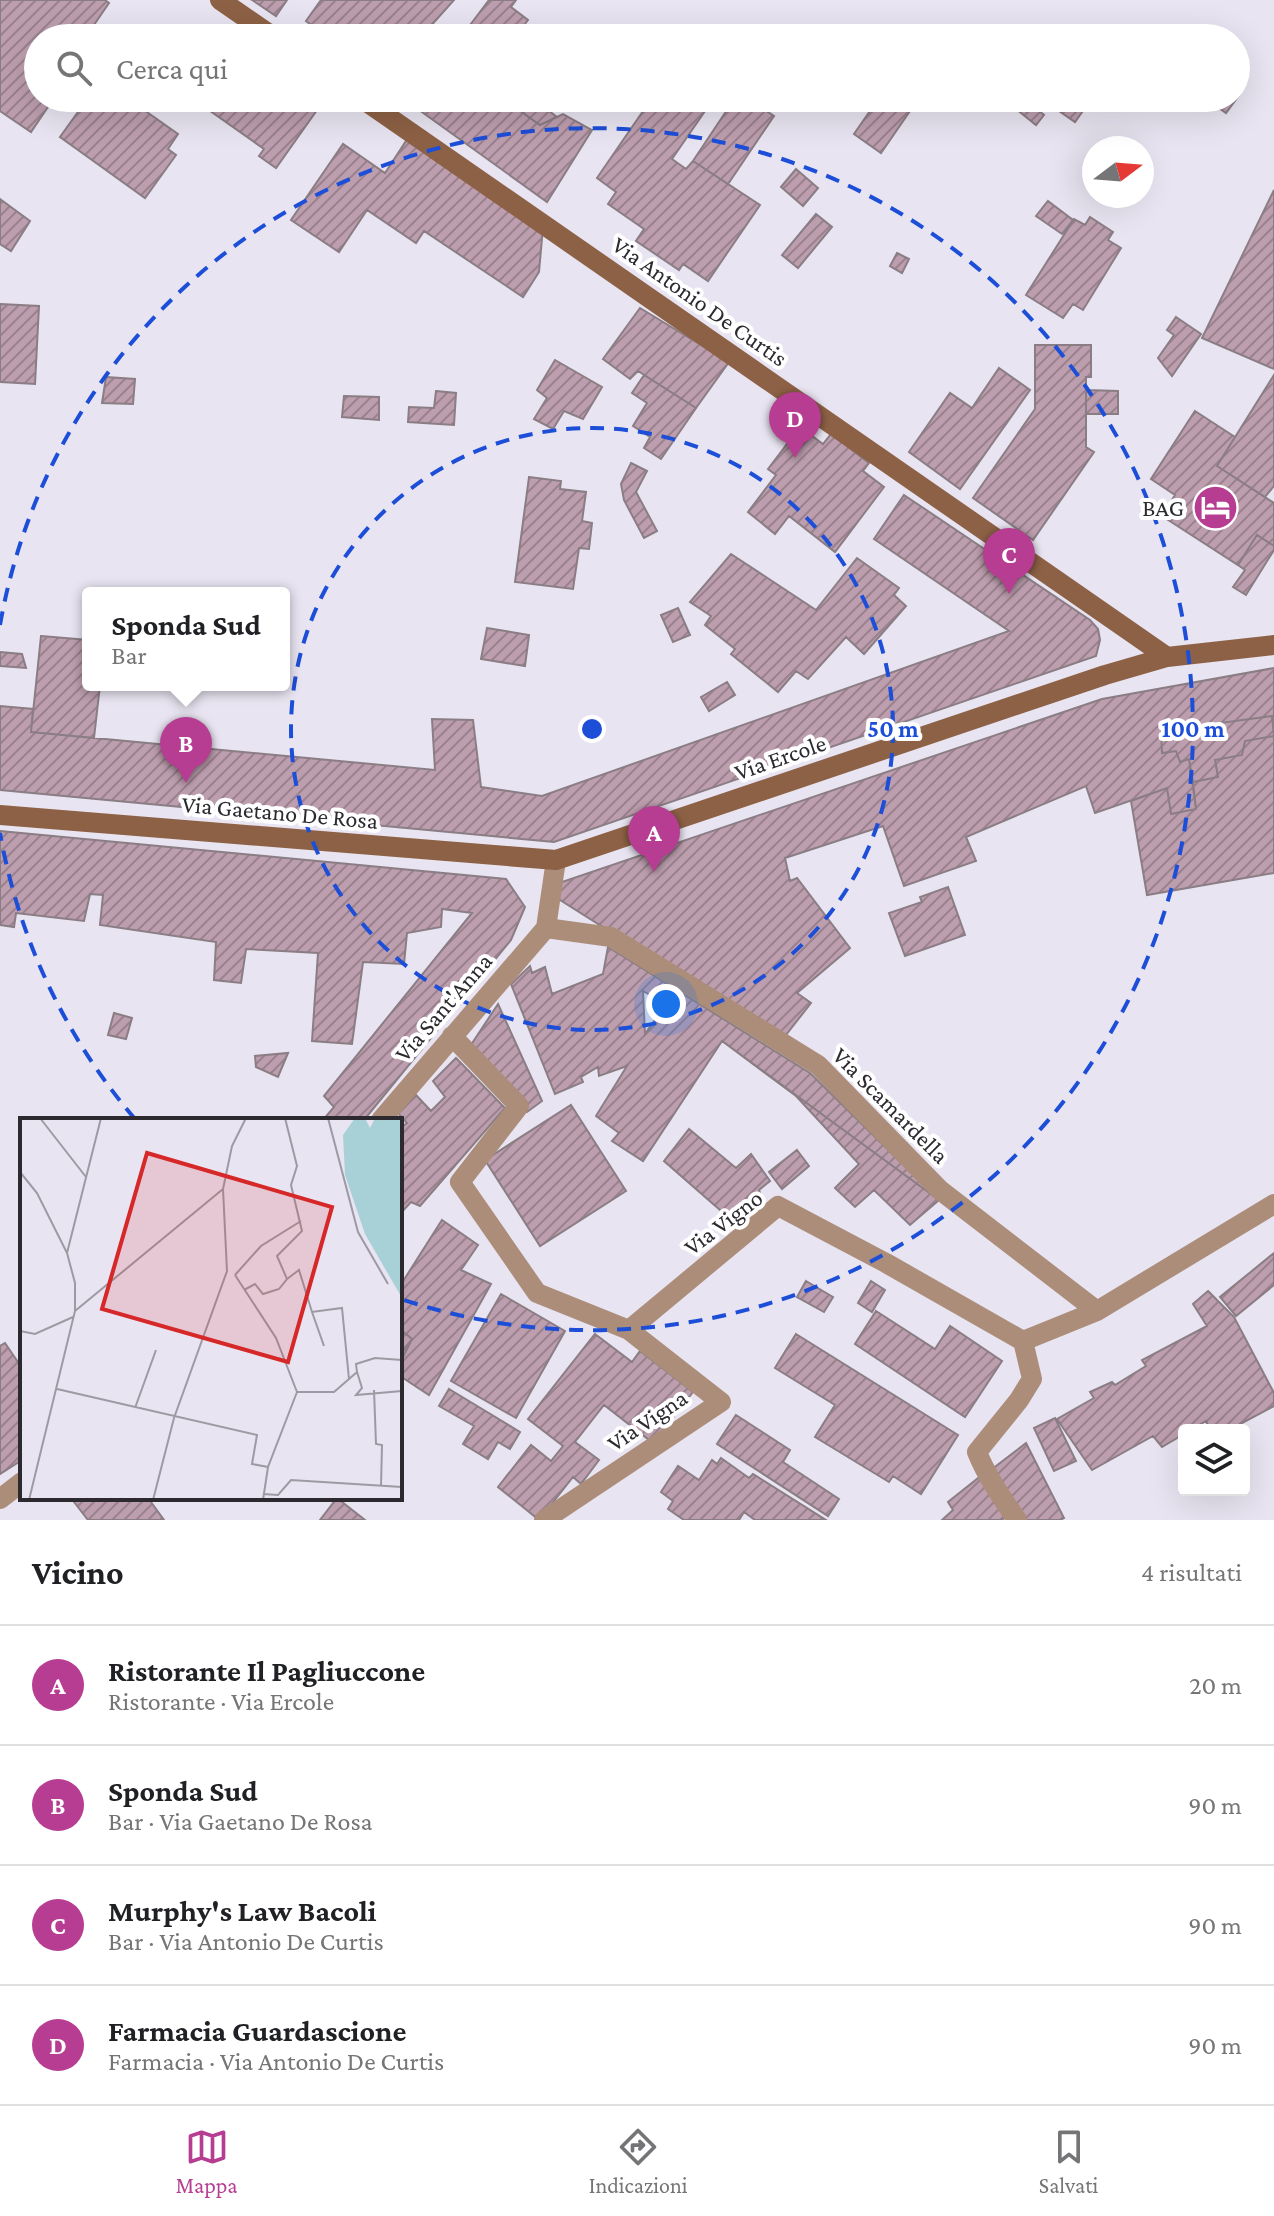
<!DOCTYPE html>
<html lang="it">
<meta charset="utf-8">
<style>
:root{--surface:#fff;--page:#f6f6f6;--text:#202124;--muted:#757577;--line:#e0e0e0;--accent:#b63d91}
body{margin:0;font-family:"Crimson Pro",serif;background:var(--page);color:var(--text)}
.controls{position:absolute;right:24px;bottom:24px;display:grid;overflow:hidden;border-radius:8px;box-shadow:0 8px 32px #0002}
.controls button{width:72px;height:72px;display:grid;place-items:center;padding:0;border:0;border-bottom:2px solid var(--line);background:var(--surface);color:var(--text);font:40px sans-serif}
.compass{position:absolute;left:1082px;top:136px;width:72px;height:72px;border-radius:50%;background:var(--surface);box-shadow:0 8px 32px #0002;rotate:74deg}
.you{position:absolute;left:666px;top:1004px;width:28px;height:28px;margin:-20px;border:6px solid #fff;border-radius:50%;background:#1a73e8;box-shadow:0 0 0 12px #1a73e833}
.badge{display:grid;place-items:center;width:52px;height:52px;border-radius:50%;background:var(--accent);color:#fff;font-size:26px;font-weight:700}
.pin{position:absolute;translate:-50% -66px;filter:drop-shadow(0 2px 4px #0008)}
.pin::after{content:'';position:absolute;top:42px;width:28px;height:24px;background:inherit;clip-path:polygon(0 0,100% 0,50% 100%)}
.popup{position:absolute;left:82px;top:587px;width:208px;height:104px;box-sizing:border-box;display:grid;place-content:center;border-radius:8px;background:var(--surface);filter:drop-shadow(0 2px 6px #0005);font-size:26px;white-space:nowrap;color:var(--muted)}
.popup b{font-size:30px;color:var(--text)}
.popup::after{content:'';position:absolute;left:50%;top:100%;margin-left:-16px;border:16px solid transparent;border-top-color:var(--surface)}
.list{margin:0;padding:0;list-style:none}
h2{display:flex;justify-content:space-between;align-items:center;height:104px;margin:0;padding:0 32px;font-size:34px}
h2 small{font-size:26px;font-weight:400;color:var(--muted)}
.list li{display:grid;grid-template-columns:52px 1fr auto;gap:24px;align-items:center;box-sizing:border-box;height:120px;padding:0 32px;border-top:2px solid var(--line)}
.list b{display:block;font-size:30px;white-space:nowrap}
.list p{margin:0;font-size:26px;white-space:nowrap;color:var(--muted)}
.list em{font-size:26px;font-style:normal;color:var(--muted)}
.icon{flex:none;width:44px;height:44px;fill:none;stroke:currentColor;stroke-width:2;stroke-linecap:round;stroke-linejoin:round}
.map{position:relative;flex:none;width:1274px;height:1520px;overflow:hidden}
.search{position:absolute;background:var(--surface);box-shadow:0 8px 32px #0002;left:24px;right:24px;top:24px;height:88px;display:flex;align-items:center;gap:20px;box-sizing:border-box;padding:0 28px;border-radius:44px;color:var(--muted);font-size:30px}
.sheet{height:584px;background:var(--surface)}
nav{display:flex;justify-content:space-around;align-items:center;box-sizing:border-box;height:112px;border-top:2px solid var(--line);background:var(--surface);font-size:22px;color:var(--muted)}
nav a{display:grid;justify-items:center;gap:4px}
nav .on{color:var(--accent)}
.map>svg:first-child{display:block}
.building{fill:url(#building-hatch);stroke:#8a7d84;stroke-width:2;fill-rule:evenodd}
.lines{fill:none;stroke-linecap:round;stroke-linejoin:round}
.street{stroke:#ac8d7a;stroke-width:20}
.secondary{stroke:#8d6145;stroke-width:20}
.ring{fill:none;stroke:#1d4ed8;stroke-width:4;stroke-dasharray:14 10}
.labels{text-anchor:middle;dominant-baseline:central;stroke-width:8;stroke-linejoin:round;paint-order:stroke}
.street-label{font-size:24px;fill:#2c2a2f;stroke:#fff}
.poi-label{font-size:24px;fill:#2c2a2f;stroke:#fff;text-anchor:end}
.inset-road{fill:none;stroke:#9d9aa3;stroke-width:2}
.view{fill:#d62828;fill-opacity:0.15;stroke:#d62828;stroke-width:4}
.inset-edge{fill:none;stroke:#2c2a2f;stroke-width:4}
.centre{fill:#1d4ed8;stroke:#fff;stroke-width:4}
.ring-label{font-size:24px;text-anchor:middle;font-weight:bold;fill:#1d4ed8;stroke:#fff;stroke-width:8;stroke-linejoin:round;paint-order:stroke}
</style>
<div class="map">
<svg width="1274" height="1520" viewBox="0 0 1274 1520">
<defs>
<pattern id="building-hatch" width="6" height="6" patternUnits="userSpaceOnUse" patternTransform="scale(2)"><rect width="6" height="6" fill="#bd9eae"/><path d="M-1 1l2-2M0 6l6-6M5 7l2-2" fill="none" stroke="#9a818e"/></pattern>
</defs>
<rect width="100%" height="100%" fill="#e8e4f1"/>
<path class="building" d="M0,0H105L109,3L85,38H38V98H54L31,132L0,111Z
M252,0H287L276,16Z
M321,0H454L420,38H329L306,21Z
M489,0H516L511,7L528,20L514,38H470L464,33Z
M1236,91L1240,94L1226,113L1216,106L1219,102L1213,98H1236Z
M88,98H127L178,134L168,149L176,155L145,198L60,137Z
M213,98H315L322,103L276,168L259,156L264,149L206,108Z
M432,98H502L540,125L563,114L592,130L547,202L422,112Z
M502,98H532L557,117L540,125Z
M652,98H714L672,159L686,169L693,161L760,205L708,281L683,264L679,270L636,241L644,229L608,204L616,192L597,178Z
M735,98H747L774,116L728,184L693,161Z
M879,98H891L910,111L881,153L854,134Z
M1012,98H1037L1033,106L1044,115L1036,125L1016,109L1019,104Z
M1053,98H1092L1075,122L1049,104Z
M408,138L543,227L539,272L523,297L424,231L416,243L367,210L339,252L291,220L343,144L385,173Z
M796,169L818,188L803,206L781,187Z
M1274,190V369L1202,338Z
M0,199L30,221L11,251L0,244Z
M1048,201L1073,220L1062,234L1036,216Z
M816,214L832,227L798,268L782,255Z
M1090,217L1113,232L1108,240L1121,248L1083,310L1073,304L1063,318L1026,295L1074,219L1085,225Z
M897,253L909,259L902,273L890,266Z
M0,304L39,306L35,384L0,382Z
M640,308L729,362L696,408L638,371L630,379L603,359Z
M1176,317L1201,334L1172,376L1158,358L1174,335L1167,330Z
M1035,345H1091V377H1086V447L1094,452L1033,540L973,498L1035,409Z
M555,360L602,387L583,419L564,411L553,429L534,419L547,398L537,390Z
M999,368L1030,390L960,489L909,452L950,393L972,408Z
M644,375L696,408L661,459L644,448L650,437L633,426L647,403L632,393Z
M1274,375V486L1265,497L1217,466Z
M106,377L135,379L133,404L102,403Z
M1086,390L1118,391V414H1086Z
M436,391L456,393L454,425L408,422L409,407L434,408Z
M344,396L379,397V420L342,417Z
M1195,411L1235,437L1217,466L1274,503V546L1257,535L1238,565L1162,516L1175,495L1151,479Z
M800,427L823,444L831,434L869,463L863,471L884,487L835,552L789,516L775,534L748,512L776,475L768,469Z
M631,463L647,471L636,492L657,531L644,538L624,500L621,484Z
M529,477L561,481L560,489L586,492L582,521L592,523L589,549L579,548L573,589L515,582Z
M904,495L1090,620L1098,629L1100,640L1096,656L554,842L0,790V706L33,709L31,732L435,770L432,719L473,720L481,787L542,796L1009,631L874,539Z
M1257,535L1274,546V550L1246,595L1233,587L1245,570L1238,565Z
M731,554L816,610L857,558L899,588L894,595L906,606L864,654L846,637L808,679L796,671L778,692L731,654L735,649L705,625L711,616L690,602Z
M678,608L690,635L673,642L661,615Z
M487,628L529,635L525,666L481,659Z
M41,636L88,640V685H100L94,738L31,732Z
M0,652L22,654L26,668L0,666Z
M1274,668V726L1272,716L1161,731L1162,753L1176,751L1180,762L1189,759L1196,809L1171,814L1167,788L1095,813L1086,786L966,837L976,861L904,886L883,826L785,858L790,881L797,878L850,948L797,993L811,1003L782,1040L557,898L562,882L1102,699Z
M727,682L735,695L709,711L701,697Z
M1272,716L1274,736L1245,741L1242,755L1215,760L1218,777L1193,782L1189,759L1180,762L1176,751L1162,753L1161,731Z
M1274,736V873L1147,895L1131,801L1167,788L1171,814L1196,809L1193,782L1218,777L1215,760L1242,755L1245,741Z
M0,831L506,879L525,907L511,940L364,1120H323L334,1107L324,1096L472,913L442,909L441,927L407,933L404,964L363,962L352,1044L312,1041L318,953L246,949L241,983L214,980L216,942L100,925L103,895L90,894L84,921L16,913L14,927L0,925Z
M948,887L965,935L905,956L889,913L922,902L920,897Z
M608,947L810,1073L939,1200L722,1041L643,1161L612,1141L619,1133L596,1116L627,1066L599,1076L598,1067L581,1077L583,1082L555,1094L511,984L530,966L532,973L545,967L552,994L603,974ZM643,991L666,1004L645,1034Z
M498,1004L542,1101L527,1112L469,1048Z
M114,1013L132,1018L126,1039L108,1035Z
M722,1041L939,1200L910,1225L874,1190L855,1207L835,1188L859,1164L796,1096Z
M288,1053L278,1077L256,1067L255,1056Z
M456,1058L505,1108L420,1206L411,1202L400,1214V1128L407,1123L398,1113L416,1095L431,1111L445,1097L433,1081Z
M571,1105L626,1191L540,1246L485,1160Z
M689,1129L736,1168L751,1154L770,1181L759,1190L764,1203L736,1224L664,1161Z
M797,1150L809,1166L782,1189L769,1172Z
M442,1220L478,1245L461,1270L491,1284L429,1395L400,1376V1363L412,1339L400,1329V1286Z
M1274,1253V1285L1236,1316L1220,1297Z
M806,1281L833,1297L824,1312L797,1297Z
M871,1281L885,1290L872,1312L858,1303Z
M1208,1291L1234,1317L1274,1393V1406L1229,1430H1210L1206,1421L1191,1430H1184V1434L1162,1447L1153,1436L1092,1470L1057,1419L1094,1398L1090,1392L1112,1382L1115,1385L1146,1366L1142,1360L1207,1326L1193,1304Z
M501,1294L565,1331L516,1418L451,1381Z
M876,1311L935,1349L950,1326L1002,1361L965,1417L855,1344Z
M400,1329L412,1339L400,1356Z
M595,1334L632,1362L640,1351L693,1392L653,1443L604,1405L575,1442L599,1460L581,1484L573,1477L539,1520L498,1487L531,1445L551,1461L563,1446L528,1419Z
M796,1334L958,1435L921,1494L893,1476L889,1482L815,1437L835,1405L775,1368Z
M5,1343L22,1368V1460L0,1474V1346Z
M449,1389L520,1432L510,1449L498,1442L488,1459L463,1444L474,1426L439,1406Z
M736,1415L790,1450L783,1462L839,1499L828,1516L717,1444Z
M1055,1418L1076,1461L1054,1471L1034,1428Z
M1026,1443L1064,1518L1060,1520H1021L987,1473Z
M721,1458L749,1478L753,1474L826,1520H755L744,1512L739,1520H684L668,1509L673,1501L661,1492L678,1466L699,1480L712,1460L717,1464Z
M982,1475L1010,1513L1002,1520H942L953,1510L948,1502Z
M71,1498H148L164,1520H88Z
M337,1498L365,1520H320Z"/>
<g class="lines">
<path class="street" d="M546,928L611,937L818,1065L940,1190L1097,1311
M546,928L556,860
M452,1036L519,1106L460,1182L537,1293L629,1330L778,1206L886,1263L1023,1341L1097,1311L1274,1204
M381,1120L546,928
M0,1499L22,1482
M544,1520L721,1402L629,1330
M1017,1520C1002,1498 987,1477 977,1452L1019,1400L1032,1379L1023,1341"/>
<path class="secondary" d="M220,0L275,38
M361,98L1167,657
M0,815L556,860L1105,675L1167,657L1274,645"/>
</g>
<g class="ring">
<circle cx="592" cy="729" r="301"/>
<path d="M135 1119A601 601 0 0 1 0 833M0 625A601 601 0 1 1 401 1299"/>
</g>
<defs>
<symbol id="hotel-disc" viewBox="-11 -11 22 22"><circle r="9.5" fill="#b63d91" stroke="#fff"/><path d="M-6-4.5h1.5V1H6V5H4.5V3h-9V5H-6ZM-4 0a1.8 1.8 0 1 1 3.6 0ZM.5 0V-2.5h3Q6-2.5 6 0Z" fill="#fff"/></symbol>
</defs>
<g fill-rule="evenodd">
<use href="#hotel-disc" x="1190" y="482" width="51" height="51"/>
</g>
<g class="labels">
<g class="street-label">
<text transform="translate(700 301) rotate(35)">Via Antonio De Curtis</text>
<text transform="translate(780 757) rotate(-19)">Via Ercole</text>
<text transform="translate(280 812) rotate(5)">Via Gaetano De Rosa</text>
<text transform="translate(443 1007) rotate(-49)">Via Sant'Anna</text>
<text transform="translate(891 1105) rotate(45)">Via Scamardella</text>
<text transform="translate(723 1222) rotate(-37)">Via Vigno</text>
<text transform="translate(647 1420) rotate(-34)">Via Vigna</text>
</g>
<g class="poi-label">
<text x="1184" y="507">BAG</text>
</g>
</g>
<g transform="translate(20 1118)">
<rect width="382" height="382" fill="#e8e4f1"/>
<path d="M335,0H345L350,10L355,0H382V180L345,116L325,57L323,17Z" fill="#a8d1d7"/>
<path class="inset-road" d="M20,0L66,59M308,0L338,114L368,166M0,54L17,75L47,135M215,157L256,220L277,274M215,157L241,128L281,103M267,161L279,152L292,194L322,190L329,261M224,172L235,166L243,176L259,171L267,161L257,138L282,113L271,67L277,48L265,0M55,193L203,71M292,194L304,228M0,213L15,216L53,199M337,254L342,270L336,277L382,273M37,271L237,317L232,346L248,349M354,272L356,326L362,327L361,368M277,274H314L337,254L336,246L355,240L382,242M115,290L136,232M243,376L258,377L271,362L382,369M9,382L55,193V165L47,135L81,0M133,382L154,300L207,153L203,71L212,28L226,0M243,382L248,349L277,274"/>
<path class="view" d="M127,35L312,89L268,244L82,191Z"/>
<rect width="382" height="382" class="inset-edge"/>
</g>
<circle cx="592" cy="729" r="12" class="centre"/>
<g class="ring-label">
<text x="893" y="737">50 m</text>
<text x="1193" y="737">100 m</text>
</g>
</svg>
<div class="controls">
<button><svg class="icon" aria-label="layers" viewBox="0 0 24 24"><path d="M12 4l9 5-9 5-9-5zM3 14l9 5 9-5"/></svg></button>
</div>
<svg class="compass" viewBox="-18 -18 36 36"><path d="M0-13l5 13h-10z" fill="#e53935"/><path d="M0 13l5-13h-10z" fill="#757577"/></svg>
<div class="you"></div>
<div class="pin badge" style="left:654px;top:872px">A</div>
<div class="pin badge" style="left:186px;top:783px">B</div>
<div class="popup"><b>Sponda Sud</b>Bar</div>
<div class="pin badge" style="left:1009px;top:594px">C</div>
<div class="pin badge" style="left:795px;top:458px">D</div>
<div class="search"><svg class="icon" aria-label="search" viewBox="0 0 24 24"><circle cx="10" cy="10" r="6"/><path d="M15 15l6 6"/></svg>Cerca qui</div>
</div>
<section class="sheet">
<h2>Vicino<small>4 risultati</small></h2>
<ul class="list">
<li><span class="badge">A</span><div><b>Ristorante Il Pagliuccone</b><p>Ristorante · Via Ercole</p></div><em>20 m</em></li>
<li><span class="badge">B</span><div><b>Sponda Sud</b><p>Bar · Via Gaetano De Rosa</p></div><em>90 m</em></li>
<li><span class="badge">C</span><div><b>Murphy's Law Bacoli</b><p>Bar · Via Antonio De Curtis</p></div><em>90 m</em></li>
<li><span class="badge">D</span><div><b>Farmacia Guardascione</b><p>Farmacia · Via Antonio De Curtis</p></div><em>90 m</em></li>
</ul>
</section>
<nav>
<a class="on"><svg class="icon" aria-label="map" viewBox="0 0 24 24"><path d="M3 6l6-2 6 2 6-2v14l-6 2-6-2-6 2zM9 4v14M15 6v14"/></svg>Mappa</a>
<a><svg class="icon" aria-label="directions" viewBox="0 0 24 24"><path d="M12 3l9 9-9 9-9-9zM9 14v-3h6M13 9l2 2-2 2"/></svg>Indicazioni</a>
<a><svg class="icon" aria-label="saved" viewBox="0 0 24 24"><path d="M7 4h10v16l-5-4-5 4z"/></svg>Salvati</a>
</nav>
